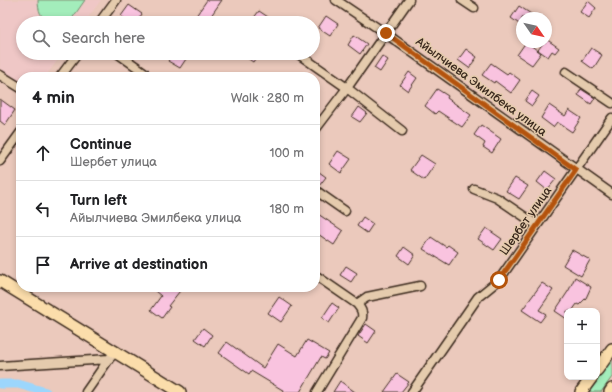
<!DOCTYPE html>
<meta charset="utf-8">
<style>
:root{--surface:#fff;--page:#f6f6f6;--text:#202124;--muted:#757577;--line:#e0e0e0}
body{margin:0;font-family:"Balsamiq Sans",sans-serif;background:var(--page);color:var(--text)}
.controls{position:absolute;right:12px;bottom:12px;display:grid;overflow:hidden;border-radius:8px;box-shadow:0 2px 6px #0003}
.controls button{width:36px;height:36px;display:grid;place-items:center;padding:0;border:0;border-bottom:1px solid var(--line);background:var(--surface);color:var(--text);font:20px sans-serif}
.compass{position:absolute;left:516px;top:12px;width:36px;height:36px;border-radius:50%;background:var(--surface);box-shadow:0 2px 6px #0003;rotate:124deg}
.stop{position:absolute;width:12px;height:12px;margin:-9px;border:3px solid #b45309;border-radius:50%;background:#fff}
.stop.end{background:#b45309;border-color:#fff;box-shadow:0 1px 4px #0008}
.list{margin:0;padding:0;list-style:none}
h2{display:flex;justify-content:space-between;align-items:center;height:52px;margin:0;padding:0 16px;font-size:17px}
h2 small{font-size:13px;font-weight:400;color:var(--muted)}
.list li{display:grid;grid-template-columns:26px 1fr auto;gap:12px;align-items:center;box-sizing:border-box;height:56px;padding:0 16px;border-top:1px solid var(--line)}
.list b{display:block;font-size:15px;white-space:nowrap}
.list p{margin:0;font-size:13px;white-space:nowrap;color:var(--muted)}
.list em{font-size:13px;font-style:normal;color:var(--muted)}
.icon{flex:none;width:22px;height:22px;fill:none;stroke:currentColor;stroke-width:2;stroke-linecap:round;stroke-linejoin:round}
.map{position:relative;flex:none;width:612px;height:392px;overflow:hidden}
.search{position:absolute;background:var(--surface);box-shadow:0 2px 6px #0003;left:16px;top:16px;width:304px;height:44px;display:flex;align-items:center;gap:10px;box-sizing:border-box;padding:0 14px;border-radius:22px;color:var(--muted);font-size:15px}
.panel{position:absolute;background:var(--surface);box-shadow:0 2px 6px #0003;left:16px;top:72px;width:304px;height:220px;border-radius:16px}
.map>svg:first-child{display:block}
.built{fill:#efc7c6}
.green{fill:#a3edbb;stroke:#6f8c6c}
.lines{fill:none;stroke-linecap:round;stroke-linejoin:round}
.canal{stroke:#9cd6fc;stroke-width:9}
.building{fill:#f9c3df;stroke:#3b2a1e}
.minor-casing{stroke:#3b2a1e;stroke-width:11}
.major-casing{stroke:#3b2a1e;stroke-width:14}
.minor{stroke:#e5cbad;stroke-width:8}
.major{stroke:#fbddab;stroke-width:11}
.route{stroke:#b45309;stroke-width:5}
.labels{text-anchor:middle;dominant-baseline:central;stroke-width:3;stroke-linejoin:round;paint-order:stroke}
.street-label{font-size:12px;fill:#3b2a1e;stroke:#e5cbad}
</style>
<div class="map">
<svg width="612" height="392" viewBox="0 0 612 392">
<rect width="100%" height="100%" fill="#ebc9bc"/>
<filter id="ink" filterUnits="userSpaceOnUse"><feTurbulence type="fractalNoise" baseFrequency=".025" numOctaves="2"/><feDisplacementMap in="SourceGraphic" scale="8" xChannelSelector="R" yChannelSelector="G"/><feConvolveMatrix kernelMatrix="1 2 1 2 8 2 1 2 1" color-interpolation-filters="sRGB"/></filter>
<g filter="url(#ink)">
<path class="built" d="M0,0H101L84,23H23V53H63L45,77H21V82L0,69Z"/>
<path class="green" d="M38,0H85L69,23C51,23 38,23 38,0Z
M612,359V377L601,392H590L589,391Z"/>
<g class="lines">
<path class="canal" d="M0,384H18L46,392"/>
</g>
<path class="building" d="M207,0H222L206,23H191Z
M588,1L596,8L589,18L580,12Z
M129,5L142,14L136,23H130L121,16Z
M519,6L537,18H522V26L511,18Z
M259,11L268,17L264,23H250Z
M326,16L338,24L330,36L318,28Z
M354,35L367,44L360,54L348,45Z
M546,39L559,48L555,53L552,51L548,57L538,50L544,42H546Z
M526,42L541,53L532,65L517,55Z
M591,48L602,55L593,69L582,61Z
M466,49L477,57L469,68L458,60Z
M174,53H178L186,59L180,68L168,61Z
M240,53H259L253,62Z
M382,56L388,60L380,72L374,68Z
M491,63L507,74L509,72L520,80L511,93L495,81L494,83L482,75Z
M409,72L417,78L408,91L400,85Z
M437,89L448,96L447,98L471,115L462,127L438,111L435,114L425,106Z
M581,89L595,98L591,104L578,95Z
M532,91L539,96L532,106L525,101Z
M0,99L15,110L5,125L0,121Z
M549,105L565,116L569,110L581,118L572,132L557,122L553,127L541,118Z
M359,107L367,113L360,122L352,117Z
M481,125L501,139L492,153L483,147L485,143L474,135Z
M338,151L351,159L341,173L329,164Z
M421,155L435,164L424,180L410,170Z
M315,169L326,177L319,186L315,185Z
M545,171L556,179L547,190L537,182Z
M515,178L528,186L519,199L506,191Z
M315,212L343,231L334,245L315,232Z
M363,217L373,224L367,233L357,226Z
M486,228L502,239L494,250L478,239Z
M431,237L446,247L448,245L458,252L449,265L423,249Z
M404,247L415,255L409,264L398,256Z
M572,250L590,260L581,276L563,265Z
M346,266L357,273L351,282L340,275Z
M575,277L591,287L586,298L579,305L577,304L572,311H567V319L555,311L569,290Z
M542,283L553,290L539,310L546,314L540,322L522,310Z
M158,287H183L168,306L170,307L162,318L151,310L161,296L155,291Z
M279,297L292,306L281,322L268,313Z
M332,303L339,308L329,323L322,318Z
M366,324L376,331L368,343L358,336Z
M203,328L212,335L205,346L195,339Z
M307,340L329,353L325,359L321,357L300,392H286L251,371L249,374L219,353L227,342L263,368L278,344L297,356Z
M397,374L409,382L401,392H384Z
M340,381L355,392H333Z"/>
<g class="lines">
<defs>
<path id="minor" d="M336,0L385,33L612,194
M462,0L474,8
M99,23L116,0
M117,53L144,72
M297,53L347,88L402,131
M566,72L612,103
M0,75L21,88
M60,77L78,53
M315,130L347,88L409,0
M0,161L21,132
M474,189L497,198L537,225
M315,190L345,211
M315,275L357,304C361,309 363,312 362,318L317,392
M357,304L367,297L420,286
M0,366L109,359L116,351
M86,392L109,359
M412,392L478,297L499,280L612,118"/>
<path id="major" d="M0,281L180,392
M597,370L612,349
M581,392L592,377
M610,392L612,389"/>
</defs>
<use href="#minor" class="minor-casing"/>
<use href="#major" class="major-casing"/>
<use href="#minor" class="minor"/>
<use href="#major" class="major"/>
</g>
</g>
<g class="lines" filter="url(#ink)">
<path class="route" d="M386,33L576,170L499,280"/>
</g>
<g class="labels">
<g class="street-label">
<text transform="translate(481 87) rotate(36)">Айылчиева Эмилбека улица</text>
<text transform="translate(526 221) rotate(-55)">Шербет улица</text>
</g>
</g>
</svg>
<div class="controls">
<button>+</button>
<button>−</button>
</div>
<svg class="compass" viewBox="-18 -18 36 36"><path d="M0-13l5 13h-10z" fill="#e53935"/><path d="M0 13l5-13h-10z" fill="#757577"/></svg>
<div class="stop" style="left:499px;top:280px"></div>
<div class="stop end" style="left:386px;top:33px"></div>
<div class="search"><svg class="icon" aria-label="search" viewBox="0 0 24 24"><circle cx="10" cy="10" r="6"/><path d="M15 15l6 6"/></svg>Search here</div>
<section class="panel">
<h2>4 min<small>Walk · 280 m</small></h2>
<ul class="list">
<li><svg class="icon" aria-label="ahead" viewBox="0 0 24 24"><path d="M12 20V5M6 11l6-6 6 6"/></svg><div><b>Continue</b><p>Шербет улица</p></div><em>100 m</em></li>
<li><svg class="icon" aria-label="left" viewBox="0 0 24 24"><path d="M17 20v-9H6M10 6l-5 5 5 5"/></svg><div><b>Turn left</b><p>Айылчиева Эмилбека улица</p></div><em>180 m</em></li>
<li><svg class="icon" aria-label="arrive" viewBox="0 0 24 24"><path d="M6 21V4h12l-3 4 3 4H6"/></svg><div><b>Arrive at destination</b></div></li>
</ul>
</section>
</div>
